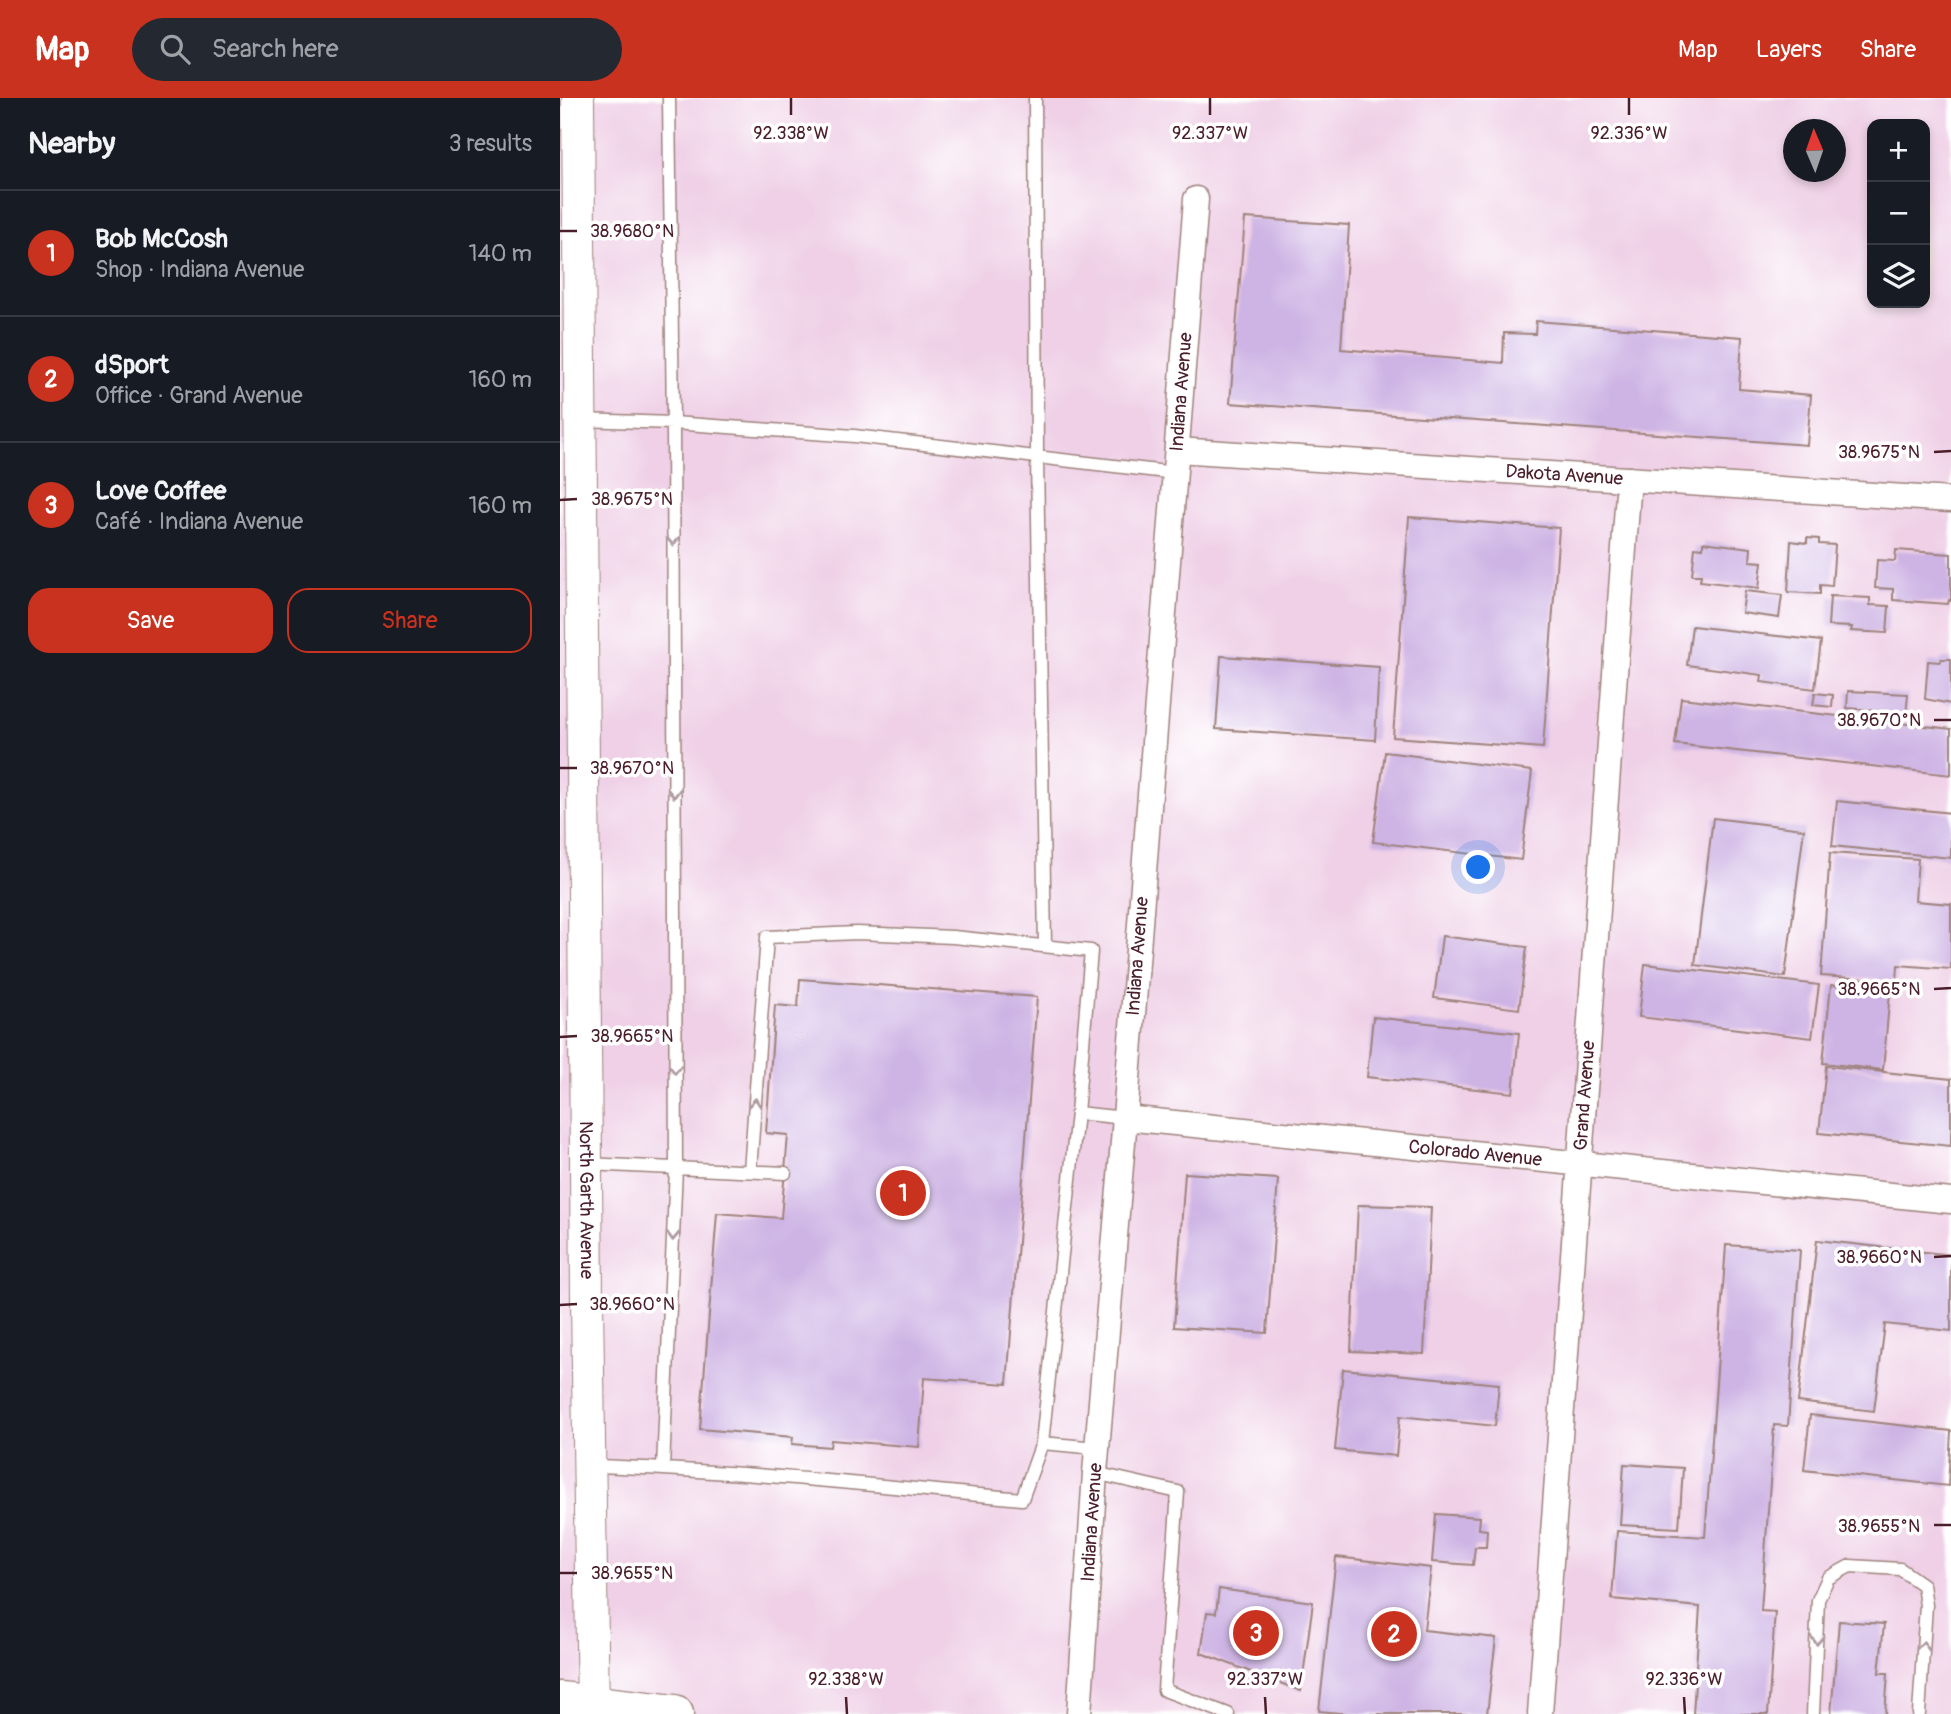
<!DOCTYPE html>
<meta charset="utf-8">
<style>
:root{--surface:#171b24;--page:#242831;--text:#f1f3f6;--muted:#9ea1a6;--line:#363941;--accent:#c8321e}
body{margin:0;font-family:Pangolin,sans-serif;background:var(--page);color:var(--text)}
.controls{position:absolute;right:21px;top:21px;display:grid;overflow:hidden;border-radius:14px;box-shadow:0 4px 10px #0003}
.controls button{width:63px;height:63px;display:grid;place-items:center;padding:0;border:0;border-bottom:2px solid var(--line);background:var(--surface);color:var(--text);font:35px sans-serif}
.compass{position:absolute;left:1223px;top:21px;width:63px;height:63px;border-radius:50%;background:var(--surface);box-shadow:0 4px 10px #0003;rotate:358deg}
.you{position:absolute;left:919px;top:770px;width:24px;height:24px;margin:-18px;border:5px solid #fff;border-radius:50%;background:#1a73e8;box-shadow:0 0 0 10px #1a73e833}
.badge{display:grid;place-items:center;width:46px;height:46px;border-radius:50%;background:var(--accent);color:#fff;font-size:23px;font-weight:700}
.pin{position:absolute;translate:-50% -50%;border:4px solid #fff;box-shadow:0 2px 7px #0006}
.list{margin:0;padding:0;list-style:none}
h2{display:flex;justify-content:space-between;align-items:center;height:91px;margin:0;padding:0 28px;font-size:30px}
h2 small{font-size:23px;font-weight:400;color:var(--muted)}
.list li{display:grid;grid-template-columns:46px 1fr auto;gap:21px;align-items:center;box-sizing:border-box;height:126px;padding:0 28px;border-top:2px solid var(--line)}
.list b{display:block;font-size:26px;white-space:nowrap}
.list p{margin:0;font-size:23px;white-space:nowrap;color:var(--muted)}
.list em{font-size:23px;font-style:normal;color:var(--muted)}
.actions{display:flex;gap:14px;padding:21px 28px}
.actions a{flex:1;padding:16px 0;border:2px solid var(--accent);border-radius:21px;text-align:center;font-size:24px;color:var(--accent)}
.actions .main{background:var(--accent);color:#fff}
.icon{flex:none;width:38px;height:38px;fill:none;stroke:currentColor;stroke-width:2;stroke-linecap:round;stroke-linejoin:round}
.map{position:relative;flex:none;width:1391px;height:1616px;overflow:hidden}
header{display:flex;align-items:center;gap:42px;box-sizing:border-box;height:98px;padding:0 35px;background:var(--accent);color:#fff}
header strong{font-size:33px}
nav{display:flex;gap:38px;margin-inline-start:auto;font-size:24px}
.search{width:490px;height:63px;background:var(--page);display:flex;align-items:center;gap:18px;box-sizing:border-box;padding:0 24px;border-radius:38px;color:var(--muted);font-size:26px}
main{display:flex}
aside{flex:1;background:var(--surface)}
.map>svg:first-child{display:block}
.built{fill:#efd0e6;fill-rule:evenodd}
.building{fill:#ceb4e4}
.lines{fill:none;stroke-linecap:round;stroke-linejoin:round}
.service-casing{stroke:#9e827c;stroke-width:15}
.minor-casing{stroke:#9e827c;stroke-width:27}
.tertiary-casing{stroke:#9e827c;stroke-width:34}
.primary-casing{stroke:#9e827c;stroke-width:41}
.service{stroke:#fff;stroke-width:12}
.minor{stroke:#fff;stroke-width:24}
.tertiary{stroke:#fff;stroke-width:32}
.primary{stroke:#fff;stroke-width:38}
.oneway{stroke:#ae9aa0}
.ticks{fill:none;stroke:#4a1f2b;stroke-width:2.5}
.labels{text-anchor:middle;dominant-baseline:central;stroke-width:7;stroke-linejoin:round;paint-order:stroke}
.street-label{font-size:19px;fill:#4a1f2b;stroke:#fff}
.ticks-label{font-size:18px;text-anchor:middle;fill:#4a1f2b;stroke:#fff;stroke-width:7;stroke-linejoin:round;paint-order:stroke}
</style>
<header>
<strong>Map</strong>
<div class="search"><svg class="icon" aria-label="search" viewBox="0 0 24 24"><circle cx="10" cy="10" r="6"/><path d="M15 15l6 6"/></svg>Search here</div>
<nav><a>Map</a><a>Layers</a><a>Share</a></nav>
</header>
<main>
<aside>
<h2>Nearby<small>3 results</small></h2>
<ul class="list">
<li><span class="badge">1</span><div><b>Bob McCosh</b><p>Shop · Indiana Avenue</p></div><em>140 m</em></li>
<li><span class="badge">2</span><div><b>dSport</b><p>Office · Grand Avenue</p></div><em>160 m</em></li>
<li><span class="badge">3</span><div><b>Love Coffee</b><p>Café · Indiana Avenue</p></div><em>160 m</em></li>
</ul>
<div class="actions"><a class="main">Save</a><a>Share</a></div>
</aside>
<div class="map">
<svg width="1391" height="1616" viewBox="0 0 1391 1616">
<rect width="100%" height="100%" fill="#fff"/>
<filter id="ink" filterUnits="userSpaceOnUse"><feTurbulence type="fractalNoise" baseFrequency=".0143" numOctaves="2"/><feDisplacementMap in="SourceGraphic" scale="14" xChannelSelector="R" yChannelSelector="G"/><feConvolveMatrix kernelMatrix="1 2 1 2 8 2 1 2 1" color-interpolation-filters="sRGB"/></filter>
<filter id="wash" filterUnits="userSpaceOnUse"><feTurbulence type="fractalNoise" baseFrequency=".00686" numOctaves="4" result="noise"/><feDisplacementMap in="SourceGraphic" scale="28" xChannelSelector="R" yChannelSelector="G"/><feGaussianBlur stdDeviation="1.57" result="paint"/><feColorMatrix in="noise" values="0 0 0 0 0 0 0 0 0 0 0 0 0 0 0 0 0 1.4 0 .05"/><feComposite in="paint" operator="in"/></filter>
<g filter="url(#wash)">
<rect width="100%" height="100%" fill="#f3e5cc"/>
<path class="built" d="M0,0H1391V1616H0ZM1312,26H1365V205H1312ZM1234,32H1276V74H1234Z"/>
<g id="blocks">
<path class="building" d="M685,120L789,127L781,251L943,265L944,235L975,236L976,223L1182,239L1179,291L1251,297L1247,347L670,305Z
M849,419L999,430L983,650L833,639Z
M1247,440L1259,441V446L1275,447L1272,488L1260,487V496L1228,494L1231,443L1247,445Z
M1143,444L1191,450L1190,463L1202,464L1199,490L1140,483L1141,477H1132L1135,449L1143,450Z
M1336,452L1391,456V503L1389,502L1388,506L1333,502V491L1315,490L1317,462L1335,463Z
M1185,493L1222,497L1219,520L1182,515Z
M1270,498L1310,500V507L1329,508L1327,535L1291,533L1292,529L1268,528Z
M1132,528L1261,543L1255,591L1201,584L1202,577L1127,567Z
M661,558L819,569L815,642L656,631Z
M1381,561H1391V606L1365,601L1368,563L1380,564Z
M1288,593L1348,596L1346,618L1309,615L1310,612L1287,610Z
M1255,595L1273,597L1272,609L1253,607Z
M1121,600L1391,631V677L1115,646Z
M825,654L972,673L961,762L813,744Z
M1277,703L1391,715V760L1272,748Z
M1153,720L1244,731L1225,879L1135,867Z
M1270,755L1358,761L1355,803L1391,806V871L1338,867L1337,883L1261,878Z
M882,838L967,849L959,911L874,900Z
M1085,866L1259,887L1252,940L1079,919Z
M240,881L477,899L447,1286L364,1280L359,1349L271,1342L270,1349L232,1346L233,1339L140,1331L157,1115L221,1120L228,1037L206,1035L215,907L238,909Z
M1271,887L1330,894L1323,972L1263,965Z
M813,919L959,935L953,995L807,979Z
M1266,968L1391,981V1048L1259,1035Z
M625,1075L718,1081L707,1235L614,1229Z
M798,1107L871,1109L864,1256L791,1253Z
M1257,1142L1391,1157V1233L1325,1226L1314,1313L1238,1304Z
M1166,1147L1240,1152L1228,1328L1214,1327L1201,1513L1215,1514L1208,1616H1133L1140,1509L1052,1501L1057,1433L1145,1439Z
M783,1271L939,1286L935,1328L840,1318L836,1358L775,1352Z
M1250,1317L1391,1333L1388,1388L1244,1372Z
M1064,1366L1123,1370L1119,1430L1060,1427Z
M876,1416L920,1419L919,1431L927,1432L926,1449H915L913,1467L872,1464Z
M776,1459L871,1470L864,1532L936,1540L927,1616H790L759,1613Z
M659,1491L753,1504L741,1593L641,1555L647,1514L656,1515Z
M1279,1523L1324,1526L1319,1575H1328L1325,1616H1271Z"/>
</g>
</g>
<g filter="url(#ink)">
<use href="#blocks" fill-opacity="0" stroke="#9e827c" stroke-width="2"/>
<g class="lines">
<defs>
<path id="service" d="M475,0L477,360L485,847
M20,322L113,325L294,338L615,375
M26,1066L225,1075
M190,1073L207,839L297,835L393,839L531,853L517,1015
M482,1345L517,1015L565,1020
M31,1368C175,1372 318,1388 462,1401L482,1345L537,1350
M103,1370L116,1070L113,325L109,0
M535,1375L618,1394L604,1592L668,1616
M1253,1616L1258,1502L1268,1480L1290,1468L1340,1471L1363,1487L1366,1507L1359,1616"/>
<g id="minor">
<path id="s1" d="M617,352L1391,402"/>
<path id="s2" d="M565,1020L1391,1103"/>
<path id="s3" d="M519,1616L535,1375L565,1020L636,101"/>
<path id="s4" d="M980,1616L1069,381"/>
</g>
<g id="tertiary">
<path id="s5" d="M18,0L27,1203L33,1616"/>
</g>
<path id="primary" d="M0,1603L114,1616"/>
</defs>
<use href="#service" class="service-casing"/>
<use href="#minor" class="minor-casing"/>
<use href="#tertiary" class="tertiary-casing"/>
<use href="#primary" class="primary-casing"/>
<use href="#service" class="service"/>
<use href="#minor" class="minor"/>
<use href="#tertiary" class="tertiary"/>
<use href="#primary" class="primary"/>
</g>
<defs><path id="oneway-chevron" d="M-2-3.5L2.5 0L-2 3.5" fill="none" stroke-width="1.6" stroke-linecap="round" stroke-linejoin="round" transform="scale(1.75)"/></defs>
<g class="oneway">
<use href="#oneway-chevron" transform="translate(113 443) rotate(90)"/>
<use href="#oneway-chevron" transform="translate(114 695) rotate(90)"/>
<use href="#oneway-chevron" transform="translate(115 971) rotate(90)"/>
<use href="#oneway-chevron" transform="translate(195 1005) rotate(-86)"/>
<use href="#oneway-chevron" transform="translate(113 1138) rotate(92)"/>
<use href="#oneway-chevron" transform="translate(1257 1542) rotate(92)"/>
<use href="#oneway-chevron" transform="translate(1363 1548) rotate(-86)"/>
</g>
</g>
<path class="ticks" d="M231,0V17M650,0V17M1069,0V17M0,133H17M1374,354L1391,353M0,402L17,401M1374,622H1391M0,670H17M1374,891L1391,890M0,939L17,938M1374,1159L1391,1158M0,1207L17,1206M1374,1427H1391M0,1475H17M286,1599L287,1616M705,1599L706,1616M1124,1599L1125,1616"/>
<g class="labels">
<g class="street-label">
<text stroke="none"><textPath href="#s3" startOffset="1326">Indiana Avenue</textPath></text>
<text stroke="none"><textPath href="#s1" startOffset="388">Dakota Avenue</textPath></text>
<text stroke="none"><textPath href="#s3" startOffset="760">Indiana Avenue</textPath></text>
<text stroke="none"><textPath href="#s4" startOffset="620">Grand Avenue</textPath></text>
<text stroke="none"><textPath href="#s2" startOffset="352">Colorado Avenue</textPath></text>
<text stroke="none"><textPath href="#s5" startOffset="1102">North Garth Avenue</textPath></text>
<text stroke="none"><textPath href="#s3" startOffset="192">Indiana Avenue</textPath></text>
</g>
</g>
<g class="ticks-label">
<text x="231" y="41">92.338°W</text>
<text x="650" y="41">92.337°W</text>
<text x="1069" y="41">92.336°W</text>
<text x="72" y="139">38.9680°N</text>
<text x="1319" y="360">38.9675°N</text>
<text x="72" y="407">38.9675°N</text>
<text x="1319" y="628">38.9670°N</text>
<text x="72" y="676">38.9670°N</text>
<text x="1319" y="897">38.9665°N</text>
<text x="72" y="944">38.9665°N</text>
<text x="1319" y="1165">38.9660°N</text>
<text x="72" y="1212">38.9660°N</text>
<text x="1319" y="1434">38.9655°N</text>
<text x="72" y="1481">38.9655°N</text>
<text x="286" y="1587">92.338°W</text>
<text x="705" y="1587">92.337°W</text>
<text x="1124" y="1587">92.336°W</text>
</g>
</svg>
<div class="controls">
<button>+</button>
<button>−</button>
<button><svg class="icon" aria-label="layers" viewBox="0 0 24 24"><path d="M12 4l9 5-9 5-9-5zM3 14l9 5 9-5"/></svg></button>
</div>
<svg class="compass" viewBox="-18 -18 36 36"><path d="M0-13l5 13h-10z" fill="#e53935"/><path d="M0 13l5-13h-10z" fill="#9ea1a6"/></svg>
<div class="you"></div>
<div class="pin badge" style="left:343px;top:1095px">1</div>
<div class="pin badge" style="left:834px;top:1536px">2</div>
<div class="pin badge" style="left:696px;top:1535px">3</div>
</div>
</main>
